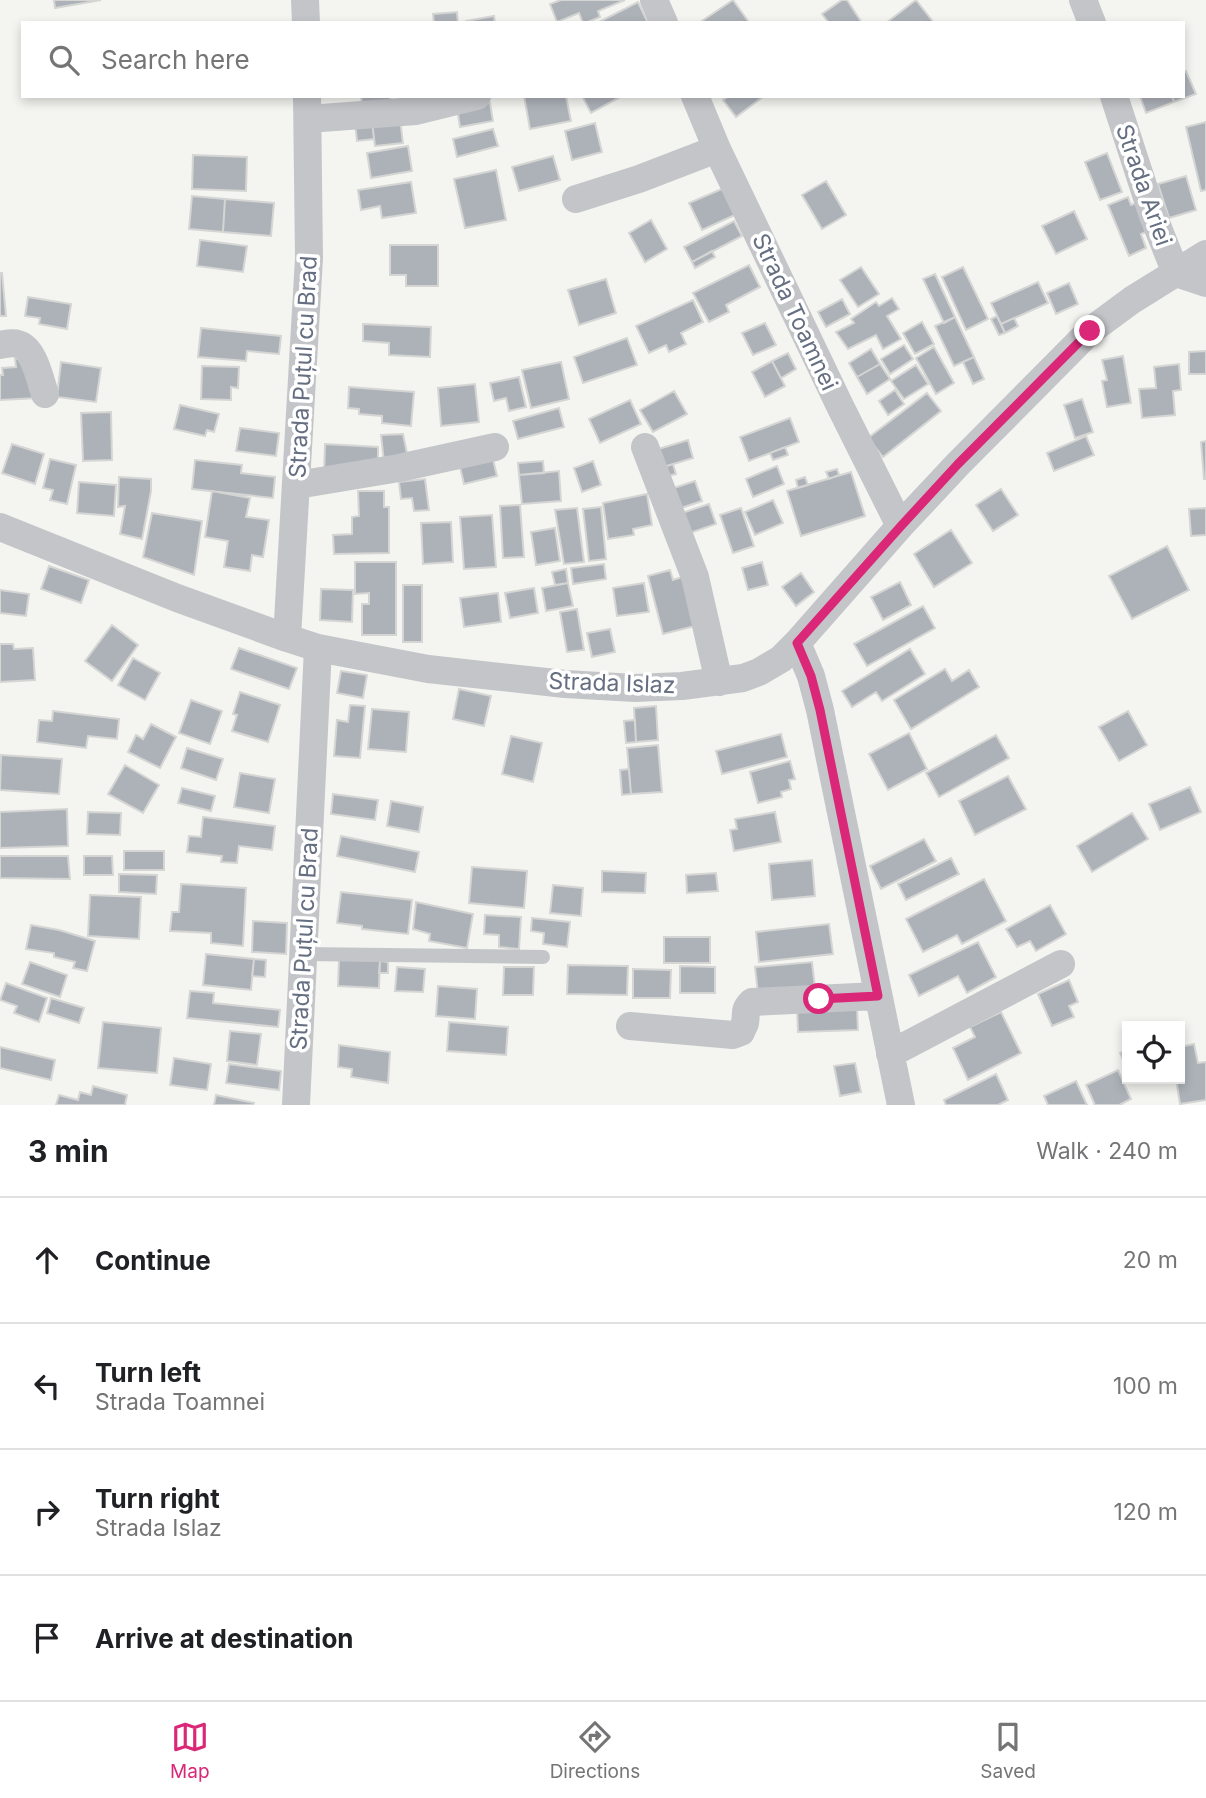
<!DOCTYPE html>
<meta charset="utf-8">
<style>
:root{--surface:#fff;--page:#f2f2f2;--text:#202124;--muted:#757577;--line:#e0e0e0;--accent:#db2777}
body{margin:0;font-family:Inter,sans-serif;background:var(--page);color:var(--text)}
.controls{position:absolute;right:21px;bottom:21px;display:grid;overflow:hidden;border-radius:0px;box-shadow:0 4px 10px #0003}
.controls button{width:63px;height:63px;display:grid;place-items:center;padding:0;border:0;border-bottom:2px solid var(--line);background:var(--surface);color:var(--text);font:35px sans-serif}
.stop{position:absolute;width:21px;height:21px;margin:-16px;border:5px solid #db2777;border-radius:50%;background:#fff}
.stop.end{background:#db2777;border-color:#fff;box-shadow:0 2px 7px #0008}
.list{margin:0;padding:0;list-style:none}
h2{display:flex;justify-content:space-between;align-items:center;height:91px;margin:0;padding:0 28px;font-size:30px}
h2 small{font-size:23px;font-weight:400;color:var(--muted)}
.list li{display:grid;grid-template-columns:46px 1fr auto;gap:21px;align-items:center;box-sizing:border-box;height:126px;padding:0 28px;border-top:2px solid var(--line)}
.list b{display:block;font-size:26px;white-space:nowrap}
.list p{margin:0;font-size:23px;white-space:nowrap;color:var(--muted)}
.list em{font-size:23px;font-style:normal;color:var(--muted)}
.icon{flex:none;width:38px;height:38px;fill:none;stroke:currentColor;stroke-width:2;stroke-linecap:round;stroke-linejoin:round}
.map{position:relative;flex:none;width:1206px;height:1105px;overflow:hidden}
.search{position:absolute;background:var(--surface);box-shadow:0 4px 10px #0003;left:21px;right:21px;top:21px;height:77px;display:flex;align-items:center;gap:18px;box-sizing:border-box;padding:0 24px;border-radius:0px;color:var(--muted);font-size:26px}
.sheet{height:595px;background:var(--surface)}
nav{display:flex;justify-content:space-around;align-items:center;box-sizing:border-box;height:98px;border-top:2px solid var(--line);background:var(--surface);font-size:19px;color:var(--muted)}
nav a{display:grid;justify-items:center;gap:4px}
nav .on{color:var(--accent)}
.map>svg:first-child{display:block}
.building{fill:#adb2b9;stroke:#d5d6d4;stroke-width:2}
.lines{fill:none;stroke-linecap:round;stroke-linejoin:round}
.service{stroke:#c3c5c9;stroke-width:14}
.minor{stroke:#c3c5c9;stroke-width:28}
.route{stroke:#db2777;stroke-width:9}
.labels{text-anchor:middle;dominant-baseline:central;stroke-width:7;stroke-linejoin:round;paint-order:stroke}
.street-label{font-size:23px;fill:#656f81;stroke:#fff}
</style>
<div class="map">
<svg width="1206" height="1105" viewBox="0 0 1206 1105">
<rect width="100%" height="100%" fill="#f4f5f1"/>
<path class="building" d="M54,0H101L55,8Z
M561,0H625L598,11L600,17L585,23H583L579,13L557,22L550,4Z
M733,0L748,21L745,23H699Z
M842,0H847L862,23H829L822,14Z
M916,0L934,23H886Z
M638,2L648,23H597Z
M457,12L458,23H434L433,14Z
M494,16L495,23H466V21Z
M1186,71L1196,94L1174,102L1172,96H1183V72Z
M361,96H390L391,101L362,105Z
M524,96H566L571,121L530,129Z
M582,96H622L591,113Z
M729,96H764L736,117L723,100Z
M1140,96H1172L1174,102L1146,113Z
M490,103L493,121L460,127L457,108Z
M400,119L403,143L375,146L372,122Z
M372,122L374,139L357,141L355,124Z
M1206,122V190L1201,191L1186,127Z
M595,123L602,152L572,160L565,131Z
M493,129L498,146L457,157L453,139Z
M408,146L412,171L371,178L367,153Z
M1107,153L1122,192L1100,200L1085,162Z
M193,155L247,157L246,191L192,189Z
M553,156L560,180L519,191L512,167Z
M496,170L506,220L465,228L454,179Z
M1186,176L1196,210L1169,218L1158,184Z
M826,181L846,215L822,229L802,195Z
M411,182L416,213L382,218L380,206L361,210L358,190Z
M724,188L737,214L702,230L689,203Z
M192,196L225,199L223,232L189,229Z
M1128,197L1131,205L1139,202L1151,230L1141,234L1146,248L1129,256L1108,205Z
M225,199L274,203L271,236L223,232Z
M1074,211L1087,239L1056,254L1042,226Z
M651,220L667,249L645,262L629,233Z
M734,221L742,236L692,262L684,247Z
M200,240L247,246L243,272L197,266Z
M390,245H438V286H406V275H390Z
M712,251L715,257L695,268L692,262Z
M749,265L760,287L726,305L729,312L709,322L693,293Z
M861,267L879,294L858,307L840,280Z
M963,267L988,319L966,330L942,277Z
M0,273H2L6,316H0Z
M935,274L955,317L944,323L923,279Z
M606,279L616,313L579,325L568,290Z
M1038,282L1048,303L1001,324L991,303Z
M1069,283L1078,304L1056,314L1047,293Z
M28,297L71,304L67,329L39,324L40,318L25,316Z
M892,298L899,309L887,316L901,339L883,349L876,335L848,349L836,332L854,323L851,319L876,302L879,306Z
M842,299L850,314L826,327L818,312Z
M693,300L703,322L681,333L686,344L669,352L666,345L649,353L636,326Z
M997,316L1005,333L999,335L991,319Z
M955,317L974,357L954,366L935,326Z
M1014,318L1018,326L1005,333L1001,324Z
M922,322L934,344L915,354L903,333Z
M765,323L776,345L753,355L742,333Z
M363,324L431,327L430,357L389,355V343L363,341Z
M201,328L281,336L279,354L247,351L246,361L198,357Z
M627,338L637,365L583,383L574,357Z
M904,345L913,359L890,374L881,359Z
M934,347L954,383L936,394L916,358Z
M871,349L880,364L857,377L849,363Z
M1206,351V374H1189V352Z
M788,353L796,369L781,378L772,361Z
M1123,356L1131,403L1107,407L1102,381L1107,380L1102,360Z
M974,357L984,379L973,384L963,362Z
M27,358L38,398L0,400V375H3L2,368L16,367L15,359Z
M772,361L785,386L765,397L752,372Z
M61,362L101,368L96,402L57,397Z
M561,362L569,399L531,408L522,370Z
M880,364L890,379L867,394L857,377Z
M1179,364L1181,390L1173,391L1175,415L1142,418L1139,389L1156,388L1154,367Z
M916,365L928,384L904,399L891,381Z
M202,366L239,367L238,388L231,387V400L201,399Z
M519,377L526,407L509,411L506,398L494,401L490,383Z
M475,384L479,422L441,426L438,388Z
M349,387L414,392L411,426L382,423V416L359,414V409L348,408Z
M895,390L904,404L888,415L879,401Z
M674,391L687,414L653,432L640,410Z
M927,393L941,411L883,457L868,438Z
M1082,399L1093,432L1075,438L1064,405Z
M630,400L641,424L600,443L589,419Z
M180,405L219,414L214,432L207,430L205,436L174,429Z
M559,408L564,427L518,439L513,421Z
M111,412L112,460L83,461L81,413Z
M790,418L799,442L749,461L740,437Z
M240,428L279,433L276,456L236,451Z
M403,434L408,458L384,462L381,435Z
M1086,436L1094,455L1054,471L1047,453Z
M688,440L693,458L657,469L652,451Z
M1206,441V479H1204L1201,442Z
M12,444L44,454L35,484L2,473Z
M325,444L378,447V464L324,472Z
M785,447L788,455L773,460L770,453Z
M492,455L497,476L464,484L459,463Z
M50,459L76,465L67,504L50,500L53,490L43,488Z
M195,460L242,465L241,473L275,477L273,498L192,489Z
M543,461L544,473L519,475L518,463Z
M593,461L601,485L582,492L574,468Z
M673,464L676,474L660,478L657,469Z
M777,466L784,484L753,497L746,479Z
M837,469L839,475L829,479L826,472Z
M559,471L561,501L522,504L519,475Z
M851,472L865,516L801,536L787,491Z
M119,477L151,479V491L142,539L120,534L125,506L118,507Z
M805,477L808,485L798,488L796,480Z
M425,479L429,510L414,511L412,498L401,499L399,482Z
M695,481L702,501L675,510L668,490Z
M79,482L116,485L114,516L77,513Z
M1001,489L1018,515L993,531L976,505Z
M212,491L250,498L246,517L269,520L263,557L252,555L250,571L224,567L228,541L205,537Z
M358,491H384V507H389V553L334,554L333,535L352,534V517L359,516Z
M647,494L652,525L633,529L634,535L608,539L603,503Z
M773,500L783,523L755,535L745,512Z
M709,504L716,524L684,535L676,515Z
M520,505L524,557L503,558L500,506Z
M601,507L606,559L589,561L583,509Z
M577,508L584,562L564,564L555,510Z
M741,508L754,546L733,553L720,515Z
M1206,508V535L1191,536L1189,509Z
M152,513L202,521L194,575L143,557Z
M492,515L496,567L464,569L460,517Z
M451,522L453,562L423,564L421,523Z
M555,528L560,561L536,565L531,532Z
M951,530L972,563L934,587L914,554Z
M1167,546L1189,590L1132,619L1109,576Z
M355,562H396V635H362V604H369V593L355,594Z
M762,562L768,585L748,590L742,568Z
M604,564L606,579L573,584L571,568Z
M49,566L89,580L81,603L41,589Z
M566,569L568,583L555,585L552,572Z
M670,570L673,580L682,577L695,626L663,634L648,576Z
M801,573L814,592L796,606L782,587Z
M900,582L911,605L883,620L871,597Z
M568,583L573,606L546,611L542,588Z
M644,583L649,612L617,616L613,588Z
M403,585H422V642H403Z
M534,588L538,613L510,618L505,593Z
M321,589L353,590L352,622L320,620Z
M0,590L29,594L26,616L0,613Z
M498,593L501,622L464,627L460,598Z
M923,606L935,628L867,666L854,644Z
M577,609L584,650L567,652L560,612Z
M112,625L138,645L112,681L85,661Z
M610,629L615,652L592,657L587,633Z
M0,644H13L14,649L33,648L35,680L0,682Z
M239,648L297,668L289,689L231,669Z
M910,649L925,674L882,701L876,692L852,707L842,691Z
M133,658L160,673L145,700L118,685Z
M945,669L952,681L969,670L979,687L911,729L894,700Z
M341,671L367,675L363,698L337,693Z
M459,689L491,696L484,726L453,719Z
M240,692L280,705L268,742L232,731L237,715L233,714Z
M191,700L222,711L210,744L179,733Z
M350,705L365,706L360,758L334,756L337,720L348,722Z
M656,706L658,740L636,742L634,708Z
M372,709L409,712L406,752L368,749Z
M53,711L119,719L117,739L88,736L86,748L37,742L39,720L52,721Z
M1128,711L1147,745L1119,761L1099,727Z
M635,720L636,742L626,743L624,721Z
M151,724L176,737L160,768L128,752L136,735L143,739Z
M909,733L927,769L888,790L869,754Z
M781,734L787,757L722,774L716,751Z
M996,735L1009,758L939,797L926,773Z
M511,736L542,743L533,782L502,774Z
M658,745L662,792L631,794L627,748Z
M187,748L223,759L216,780L181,768Z
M1,755L62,759L59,794L0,790Z
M790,761L795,779L789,780L791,789L781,792L782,797L758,803L750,772Z
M125,765L159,785L143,813L108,794Z
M629,769L631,794L622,795L620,770Z
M240,773L275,779L269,813L234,807Z
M1008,776L1026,809L975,835L959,801Z
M1190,787L1201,812L1160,830L1149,804Z
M182,788L215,796L211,811L178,803Z
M333,794L378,800L375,820L331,814Z
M391,801L423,807L419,832L387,826Z
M67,809L68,846L0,848V812Z
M88,812L121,813L120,835L87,834Z
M775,812L781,842L734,851L730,830L737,829L735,819Z
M1132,813L1148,839L1092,872L1077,846Z
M203,817L275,826L272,850L239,846L237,863L221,862L222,856L187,852L189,836L201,837Z
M341,836L419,852L415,872L337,856Z
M924,839L936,861L881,889L870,866Z
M124,851H164V870H124Z
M0,856H68L70,879L0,878Z
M84,856H112L113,875H84Z
M951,858L959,874L906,900L898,884Z
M812,860L815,896L772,900L769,864Z
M472,867L527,871L524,908L469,903Z
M602,871L646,873L645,893L602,892Z
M716,873L718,891L687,893L686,875Z
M119,874L157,875L156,894L119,892Z
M984,879L1006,921L962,944L957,935L923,952L906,919Z
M181,884L246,888L243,946L211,943V933L170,931L172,912H179Z
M553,885L583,888L581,916L550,913Z
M341,892L412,900L408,934L362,929V926L337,923Z
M90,895L141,897L139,939L88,936Z
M416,902L473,914L467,948L429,941L430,934L413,929Z
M1050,905L1066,934L1036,951L1030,941L1017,947L1006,929Z
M485,915L521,917L519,949L499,947V935L484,934Z
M532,918L570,922L567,947L543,944L544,933L531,931Z
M253,921L287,923L286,954L252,952Z
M829,924L833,954L759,962L756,932Z
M31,925L59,930L95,941L87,971L73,968L75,962L54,957V953L26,949Z
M664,937H710V963H664Z
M978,942L996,977L967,993L958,976L919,996L909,975Z
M206,954L254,959L251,990L203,985Z
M254,959L266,960L265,977L252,976Z
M339,959L380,961L379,988L338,986Z
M380,961L388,962V973H379Z
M30,962L67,975L60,997L22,984Z
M812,962L815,988L758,993L755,967Z
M568,965L628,966L627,995L567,994Z
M680,966L715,967V993H680Z
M397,967L425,969L423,992L395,991Z
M504,967H534L533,995H503Z
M633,969L671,970L670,998H633Z
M1069,980L1078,1002L1069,1006L1074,1017L1052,1026L1038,994Z
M6,983L47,998L39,1022L14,1013L17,1006L0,1000Z
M438,986L477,989L475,1019L436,1016Z
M190,991L214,993L213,1003L280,1010L278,1027L187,1018Z
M51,998L84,1008L79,1023L47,1013Z
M857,1007L858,1030L798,1032L797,1009Z
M1001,1012L1021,1053L968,1080L953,1048L975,1037L970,1027Z
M103,1022L161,1028L157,1073L98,1068Z
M449,1022L508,1027L506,1055L447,1051Z
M230,1031L261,1034L257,1065L227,1061Z
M1194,1044L1198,1063L1206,1062V1100L1180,1104L1176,1079H1180V1047Z
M339,1045L390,1052L388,1083L351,1077L352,1069L338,1067Z
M0,1047L55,1060L51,1080L0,1068Z
M1127,1050V1068L1120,1053Z
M174,1058L211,1064L207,1090L170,1085Z
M855,1063L861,1092L840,1096L834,1066Z
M229,1064L281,1071L279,1090L226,1083Z
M1118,1070L1131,1099L1121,1104L1122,1105H1095L1086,1085Z
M996,1074L1008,1100L998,1105H946L944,1100Z
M1076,1081L1087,1105H1048L1044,1096Z
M93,1086L127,1095L125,1105H56L59,1095L78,1100L80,1092L91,1095Z
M216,1095L254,1103L253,1105H214Z"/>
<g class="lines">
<path class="service" d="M303,954L543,957"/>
<path class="minor" d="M305,0L306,23
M654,0L664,23
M1083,0L1092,23
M695,96L717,149L840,406L900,526
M1114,96L1152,213L1176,273
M308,119L416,111L477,96
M576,199L639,179L717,149
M1176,273L1206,283
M0,345C6,344 12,342 18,344C34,348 40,380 45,394
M645,447L695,577L719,682
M297,485L399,468L495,447
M0,527L177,598L287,638L318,648L428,669L565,684L635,688L682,686L743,678L759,672L781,659L797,643L900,526L958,464L1090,331L1132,300L1206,254
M287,638L309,258L307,96
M797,643L811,676L820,710L901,1105
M630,1026L733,1035L741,1032C742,1029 744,1026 745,1023C747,1013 743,1011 752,1002L878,996
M890,1054L1061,964
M296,1105L318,648"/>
</g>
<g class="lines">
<path class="route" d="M819,999L878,996L820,710L811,676L797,643L901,526L958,464L1090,331"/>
</g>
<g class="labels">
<g class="street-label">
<text transform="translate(1144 185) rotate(71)">Strada Ariei</text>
<text transform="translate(795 312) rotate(65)">Strada Toamnei</text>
<text transform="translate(303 367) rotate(-87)">Strada Puțul cu Brad</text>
<text transform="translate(612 683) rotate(2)">Strada Islaz</text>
<text transform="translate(304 939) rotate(-87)">Strada Puțul cu Brad</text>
</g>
</g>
</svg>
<div class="controls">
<button><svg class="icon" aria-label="locate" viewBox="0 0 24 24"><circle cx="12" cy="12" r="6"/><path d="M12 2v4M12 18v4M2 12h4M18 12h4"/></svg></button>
</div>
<div class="stop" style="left:819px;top:999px"></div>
<div class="stop end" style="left:1090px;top:331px"></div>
<div class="search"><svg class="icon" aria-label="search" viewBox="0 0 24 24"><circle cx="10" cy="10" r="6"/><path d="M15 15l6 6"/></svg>Search here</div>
</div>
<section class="sheet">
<h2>3 min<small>Walk · 240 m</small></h2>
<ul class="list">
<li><svg class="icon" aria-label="ahead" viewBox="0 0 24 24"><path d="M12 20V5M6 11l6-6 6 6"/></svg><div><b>Continue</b></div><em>20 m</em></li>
<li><svg class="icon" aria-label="left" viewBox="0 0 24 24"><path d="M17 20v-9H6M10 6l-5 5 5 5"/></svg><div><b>Turn left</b><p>Strada Toamnei</p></div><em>100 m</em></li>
<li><svg class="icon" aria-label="right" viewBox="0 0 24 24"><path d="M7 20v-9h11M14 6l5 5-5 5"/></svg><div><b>Turn right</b><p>Strada Islaz</p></div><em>120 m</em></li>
<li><svg class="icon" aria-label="arrive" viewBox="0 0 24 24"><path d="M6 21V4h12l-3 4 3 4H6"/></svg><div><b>Arrive at destination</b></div></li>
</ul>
</section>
<nav>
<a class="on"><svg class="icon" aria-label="map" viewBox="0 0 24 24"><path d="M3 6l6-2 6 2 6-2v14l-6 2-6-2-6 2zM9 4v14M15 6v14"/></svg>Map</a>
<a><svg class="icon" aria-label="directions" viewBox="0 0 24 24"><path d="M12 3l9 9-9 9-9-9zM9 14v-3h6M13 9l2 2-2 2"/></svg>Directions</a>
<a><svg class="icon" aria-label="saved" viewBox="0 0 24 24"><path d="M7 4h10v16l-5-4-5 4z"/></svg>Saved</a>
</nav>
